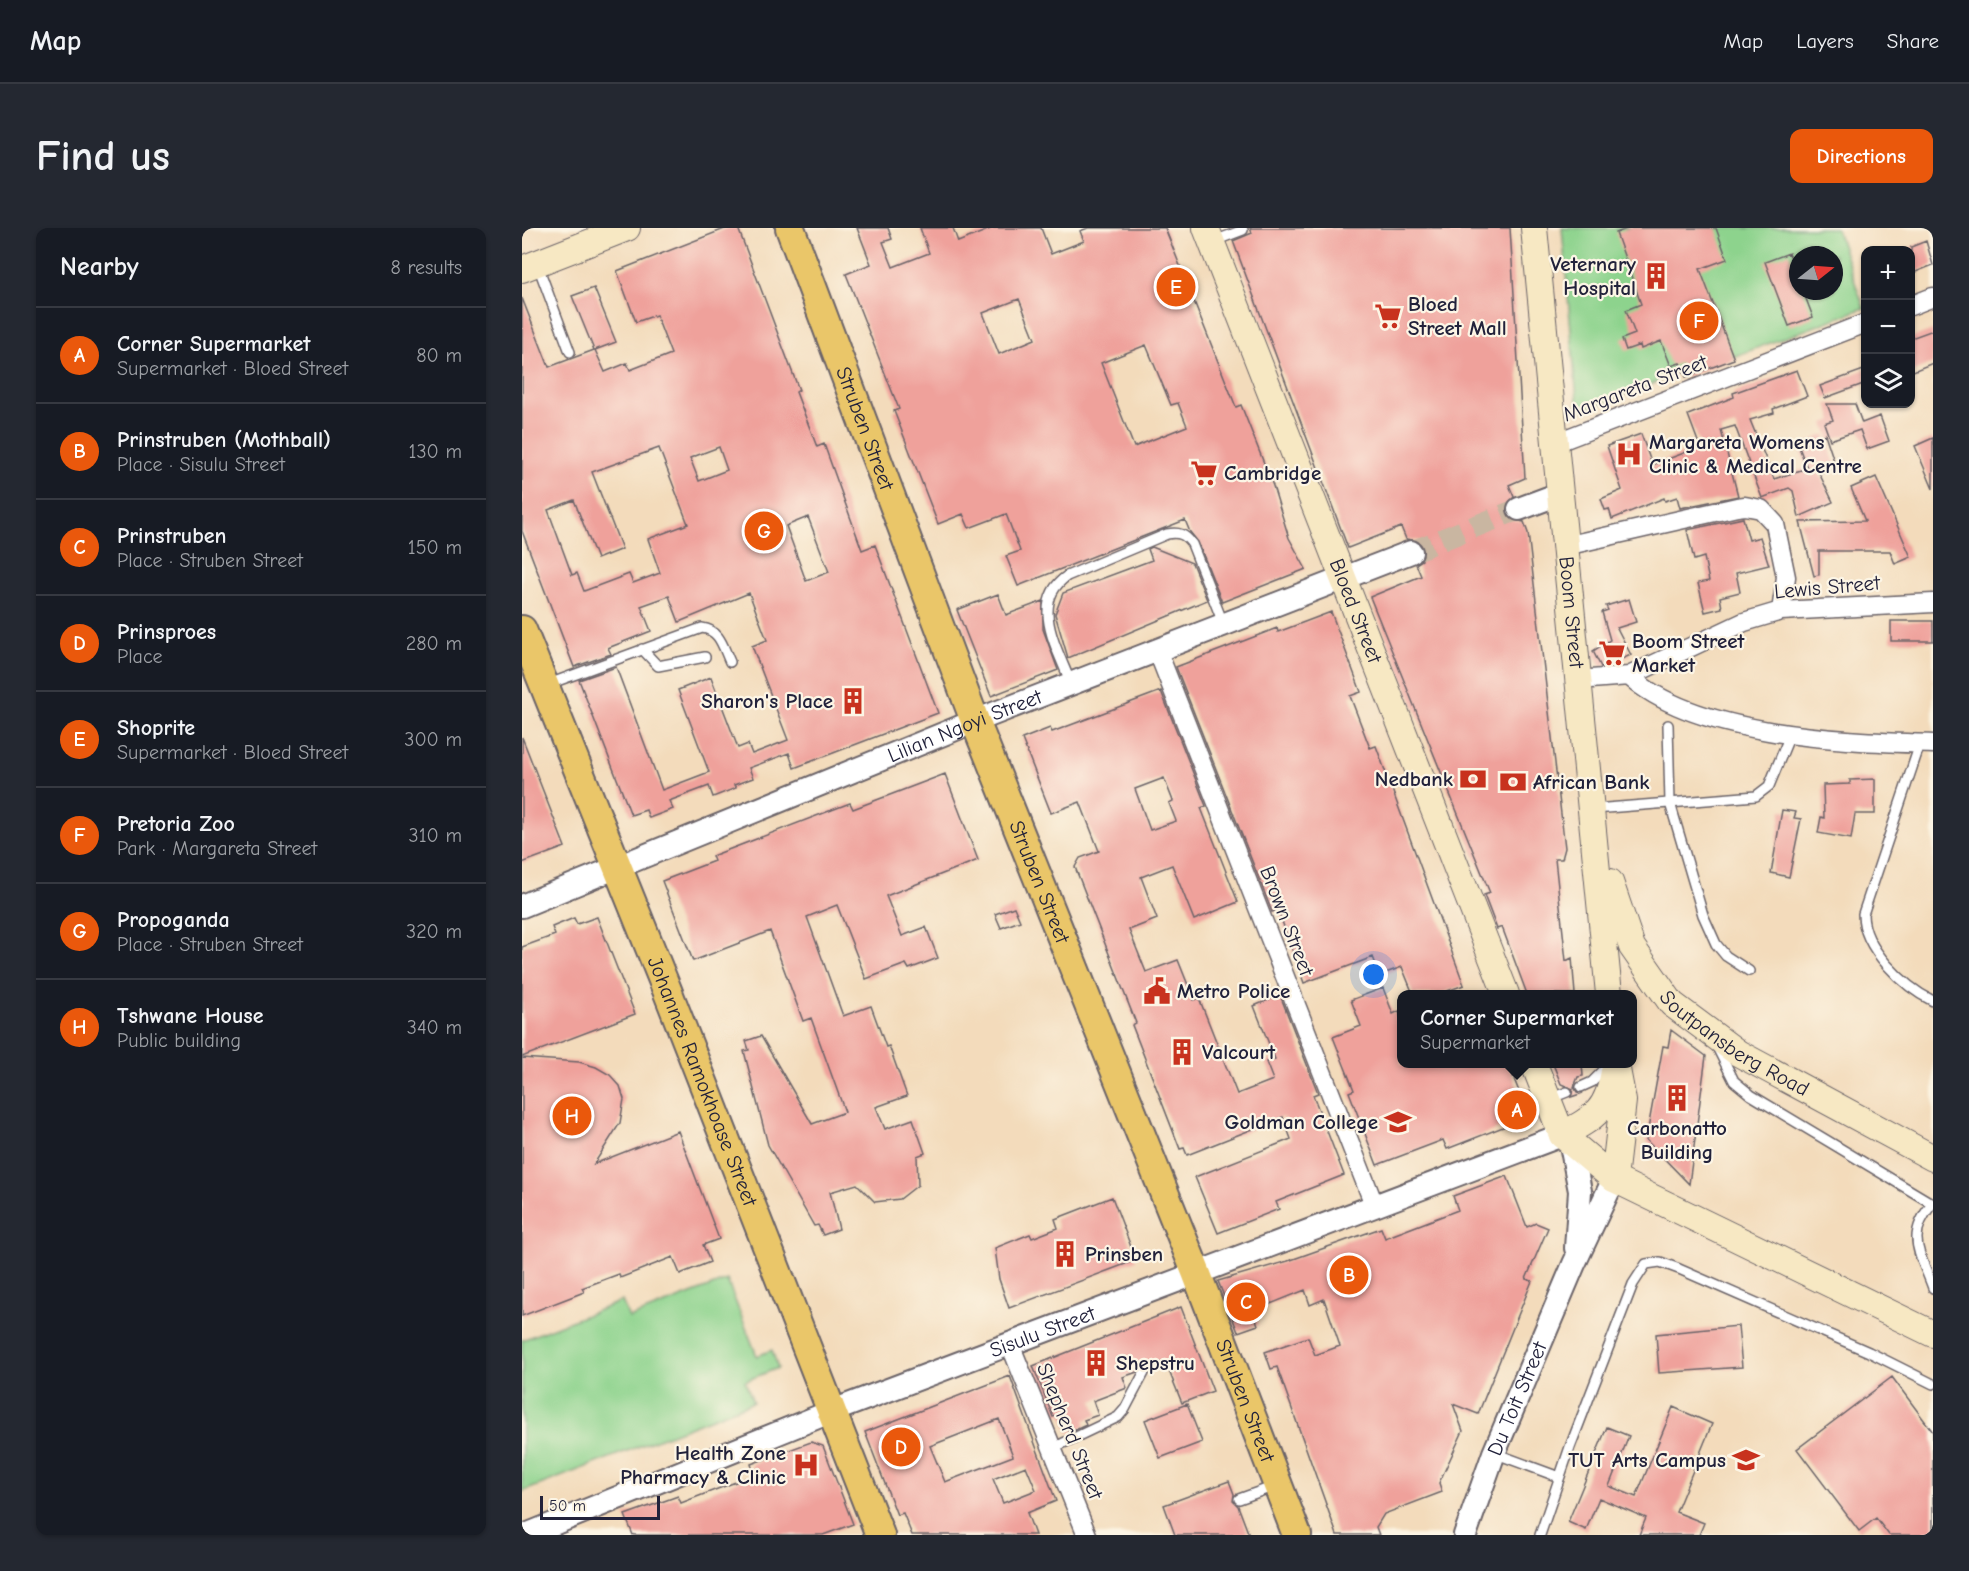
<!DOCTYPE html>
<meta charset="utf-8">
<style>
:root{--surface:#171b24;--page:#242831;--text:#f1f3f6;--muted:#9ea1a6;--line:#363941;--accent:#ea580c}
body{margin:0;font-family:"Comic Neue",sans-serif;background:var(--page);color:var(--text)}
.controls{position:absolute;right:18px;top:18px;display:grid;overflow:hidden;border-radius:12px;box-shadow:0 2px 4px #0004}
.controls button{width:54px;height:54px;display:grid;place-items:center;padding:0;border:0;border-bottom:2px solid var(--line);background:var(--surface);color:var(--text);font:30px sans-serif}
.compass{position:absolute;left:1267px;top:18px;width:54px;height:54px;border-radius:50%;background:var(--surface);box-shadow:0 2px 4px #0004;rotate:73deg}
.scale{position:absolute;left:18px;bottom:15px;width:120px;box-sizing:border-box;padding-left:6px;border:3px solid #22223b;border-top:0;font-size:16px;line-height:21px;white-space:nowrap;color:#22223b;-webkit-text-stroke:4px #fcf5e5;paint-order:stroke}
.you{position:absolute;left:852px;top:747px;width:21px;height:21px;margin:-15px;border:4px solid #fff;border-radius:50%;background:#1a73e8;box-shadow:0 0 0 9px #1a73e833}
.badge{display:grid;place-items:center;width:39px;height:39px;border-radius:50%;background:var(--accent);color:#fff;font-size:20px;font-weight:700}
.pin{position:absolute;translate:-50% -50%;border:3px solid #fff;box-shadow:0 2px 6px #0006}
.popup{position:absolute;left:875px;top:762px;width:240px;height:78px;box-sizing:border-box;display:grid;place-content:center;border-radius:12px;background:var(--surface);filter:drop-shadow(0 2px 4px #0005);font-size:20px;white-space:nowrap;color:var(--muted)}
.popup b{font-size:22px;color:var(--text)}
.popup::after{content:'';position:absolute;left:50%;top:100%;margin-left:-12px;border:12px solid transparent;border-top-color:var(--surface)}
.list{margin:0;padding:0;list-style:none}
h2{display:flex;justify-content:space-between;align-items:center;height:78px;margin:0;padding:0 24px;font-size:26px}
h2 small{font-size:20px;font-weight:400;color:var(--muted)}
.list li{display:grid;grid-template-columns:39px 1fr auto;gap:18px;align-items:center;box-sizing:border-box;height:96px;padding:0 24px;border-top:2px solid var(--line)}
.list b{display:block;font-size:22px;white-space:nowrap}
.list p{margin:0;font-size:20px;white-space:nowrap;color:var(--muted)}
.list em{font-size:20px;font-style:normal;color:var(--muted)}
.icon{flex:none;width:33px;height:33px;fill:none;stroke:currentColor;stroke-width:2;stroke-linecap:round;stroke-linejoin:round}
.map{position:relative;flex:none;width:1411px;height:1307px;overflow:hidden;border-radius:12px}
header{display:flex;align-items:center;gap:36px;box-sizing:border-box;height:84px;padding:0 30px;background:var(--surface);border-bottom:2px solid var(--line)}
header strong{font-size:28px}
nav{display:flex;gap:33px;margin-inline-start:auto;font-size:21px}
.intro{display:flex;align-items:center;justify-content:space-between;box-sizing:border-box;height:144px;padding:0 36px}
h1{margin:0;font-size:42px}
.button{padding:15px 27px;border-radius:12px;background:var(--accent);color:#fff;font-size:21px;font-weight:700}
main{display:flex;gap:36px;padding:0 36px}
aside{flex:1;background:var(--surface);border-radius:12px;box-shadow:0 2px 4px #0004}
.map>svg:first-child{display:block}
.green{fill:#8dd38d;stroke:#587a64;stroke-width:1.5;fill-rule:evenodd}
.building{fill:#efa19b;fill-rule:evenodd}
.lines{fill:none;stroke-linecap:round;stroke-linejoin:round}
.tertiary-tunnel{stroke:#c9b6a1;stroke-width:22;stroke-dasharray:22 11;stroke-linecap:butt}
.service-casing{stroke:#6b6368;stroke-width:12}
.minor-casing{stroke:#6b6368;stroke-width:21}
.tertiary-casing{stroke:#6b6368;stroke-width:26}
.secondary-casing{stroke:#6b6368;stroke-width:28}
.primary-casing{stroke:#6b6368;stroke-width:32}
.service{stroke:#fff;stroke-width:9}
.minor{stroke:#fff;stroke-width:18}
.tertiary{stroke:#fff;stroke-width:22}
.secondary{stroke:#f7e8c3;stroke-width:26}
.primary{stroke:#eac669;stroke-width:28}
.labels{text-anchor:middle;dominant-baseline:central;stroke-width:4.5;stroke-linejoin:round;paint-order:stroke}
.poi-label{font-size:21px;font-weight:bold;fill:#22223b;stroke:#fcf5e5;text-anchor:start}
.street-label{font-size:21px;fill:#22223b;stroke:#fcf5e5}
</style>
<header>
<strong>Map</strong>
<nav><a>Map</a><a>Layers</a><a>Share</a></nav>
</header>
<div class="intro"><h1>Find us</h1><a class="button">Directions</a></div>
<main>
<aside>
<h2>Nearby<small>8 results</small></h2>
<ul class="list">
<li><span class="badge">A</span><div><b>Corner Supermarket</b><p>Supermarket · Bloed Street</p></div><em>80 m</em></li>
<li><span class="badge">B</span><div><b>Prinstruben (Mothball)</b><p>Place · Sisulu Street</p></div><em>130 m</em></li>
<li><span class="badge">C</span><div><b>Prinstruben</b><p>Place · Struben Street</p></div><em>150 m</em></li>
<li><span class="badge">D</span><div><b>Prinsproes</b><p>Place</p></div><em>280 m</em></li>
<li><span class="badge">E</span><div><b>Shoprite</b><p>Supermarket · Bloed Street</p></div><em>300 m</em></li>
<li><span class="badge">F</span><div><b>Pretoria Zoo</b><p>Park · Margareta Street</p></div><em>310 m</em></li>
<li><span class="badge">G</span><div><b>Propoganda</b><p>Place · Struben Street</p></div><em>320 m</em></li>
<li><span class="badge">H</span><div><b>Tshwane House</b><p>Public building</p></div><em>340 m</em></li>
</ul>
</aside>
<div class="map">
<svg width="1411" height="1307" viewBox="0 0 1411 1307">
<rect width="100%" height="100%" fill="#fcf5e5"/>
<filter id="ink" filterUnits="userSpaceOnUse"><feTurbulence type="fractalNoise" baseFrequency=".0167" numOctaves="2"/><feDisplacementMap in="SourceGraphic" scale="12" xChannelSelector="R" yChannelSelector="G"/><feConvolveMatrix kernelMatrix="1 2 1 2 8 2 1 2 1" color-interpolation-filters="sRGB"/></filter>
<filter id="wash" filterUnits="userSpaceOnUse"><feTurbulence type="fractalNoise" baseFrequency=".008" numOctaves="4" result="noise"/><feDisplacementMap in="SourceGraphic" scale="24" xChannelSelector="R" yChannelSelector="G"/><feGaussianBlur stdDeviation="1.35" result="paint"/><feColorMatrix in="noise" values="0 0 0 0 0 0 0 0 0 0 0 0 0 0 0 0 0 1.4 0 .05"/><feComposite in="paint" operator="in"/></filter>
<g filter="url(#wash)">
<rect width="100%" height="100%" fill="#f3dbbb"/>
<path class="green" d="M1040,0H1314L1342,80L1168,145L1164,138L1148,144L1149,149L1056,184ZM1276,27H1312V63H1276Z
M205,1052L235,1128L250,1122L256,1140L223,1153L231,1174L0,1264V1112L100,1073L107,1090Z"/>
<g id="blocks">
<path class="building" d="M205,0H216L277,162L274,164L295,219L302,216L340,322L353,317L416,485L272,540L267,525L227,540L231,550L212,557L214,560L191,569L187,558L147,573L151,581L127,590L124,582L109,587L57,452L94,439L140,562L187,544L156,462L189,449L216,520L226,516L230,526L266,512L230,418L245,412L227,365L157,394L147,368L119,378L129,403L86,420L89,426L52,439L0,303V70L27,139L72,122L50,68L72,60L94,114L73,122L83,144L105,135L108,142L149,126L134,87L114,94L95,43ZM197,219L205,242L177,253L168,230ZM137,220L166,296L126,311L138,345L111,355L107,346L62,363L55,345L50,347L26,282L52,272L75,331L100,321L70,244ZM286,289L307,344L284,353L264,298Z
M335,0H366L370,11L361,14L371,39L407,25L398,0H431L436,14L471,0H519L529,26L562,13L558,3L566,0H643L714,179L719,177L751,258L767,310L784,341L700,374L676,314L668,304L663,292L496,358L484,328L498,323L484,286L447,300L441,286L416,296L372,183L377,181L324,46L349,36ZM497,71L513,111L477,126L461,85ZM624,117L649,177L656,175L665,198L612,219L579,135Z
M728,0H988L1003,250L987,257L992,269L984,279L988,291L1002,294L1006,305L1043,620L1040,631H1033L1044,733L1050,730L1053,766H1005L980,699L975,701L962,667L968,665L848,369L899,348L894,336L900,332L902,320L897,313L884,311L879,299L826,320L711,13L730,5Z
M1107,0H1194L1205,31L1178,41L1212,131L1164,149L1158,135L1149,138L1139,113L1119,121L1118,117L1104,122L1100,111L1113,106L1104,82L1119,76L1094,5Z
M1404,13L1411,37L1389,46V19Z
M1267,25L1276,49V63H1281L1291,89L1267,98L1243,34Z
M1411,102V135L1389,144V110Z
M1344,141V155L1303,170L1298,158Z
M1275,142L1285,168L1251,181L1252,185L1228,192L1252,251L1285,240L1277,219L1303,206L1314,239L1297,245L1311,274L1277,289L1271,263L1267,260L1240,270L1213,198L1199,202L1216,268L1158,280L1155,269L1143,273L1142,270L1090,291L1087,281L1083,282L1079,271L1100,262L1085,218L1119,206L1130,237L1178,219L1166,187L1212,169L1211,165Z
M1305,176H1333L1340,195L1358,188L1367,213L1345,221L1338,202L1308,212L1302,195L1311,192Z
M1411,210V261L1393,218Z
M1354,249L1389,329L1373,336L1368,323H1297V347L1292,348L1278,294L1343,293L1329,260Z
M1221,290L1227,312L1238,309L1247,337L1214,345L1218,364L1198,369L1200,380L1183,384L1176,355L1187,353L1182,329L1172,332L1165,302Z
M630,319L670,335L685,372L546,430L533,386L541,365L630,332L626,321Z
M476,366L484,387L521,373V401L536,442L469,468L435,382Z
M1107,371L1114,394L1095,400L1109,427L1079,439L1071,423L1088,412L1080,384L1086,382L1084,378Z
M809,384L839,464L828,468L848,520L854,518L942,757L917,766H891L880,739L858,747L851,729L782,755L756,682L750,684L654,439L755,400L756,404Z
M1369,393H1411V413H1369Z
M639,463L684,578L679,580L716,674L672,692L650,637L619,649L635,691L607,702L624,744L656,732L672,772L677,770L715,866L751,852L744,834L753,831L732,778L758,767L796,865L791,867L822,947L754,974L757,981L696,1005L673,949L769,911L761,889L665,927L662,920L658,921L610,797L614,795L553,639L558,630L577,623L558,574L529,585L500,511L528,500L530,504ZM642,550L651,573L647,575L654,593L628,602L613,561Z
M0,509L43,619L0,635Z
M423,546L456,632L364,668L380,708L404,699L416,730L387,741L384,736L344,751L315,677L285,689L321,788L349,778L364,819L367,818L385,868L354,879L363,901L391,891L403,925L395,928L396,957L378,971L353,974L335,956L308,964L317,1001L301,1007L296,997L292,998L246,917L222,823L227,822L224,813L239,808L290,896L323,884L289,790L281,793L248,703L171,733L140,653L192,633L190,628L328,575L331,581Z
M1353,551V586H1333L1329,611L1296,605L1299,589L1302,590L1301,557L1328,556V552Z
M1260,582L1274,584L1272,590L1279,591L1267,649L1249,645Z
M492,679L498,693L479,700L473,686Z
M75,689L113,786L0,829V719L33,707L30,699L52,690L55,696Z
M861,760L871,786L877,783L879,791V836H986L1004,881L999,892L925,921L921,912L855,937L827,864L832,862L811,809L839,798L829,772Z
M1149,802L1184,828L1167,956L1124,912L1141,818L1146,819Z
M0,830L57,834L74,839L88,847L98,858L102,871L98,895L72,936L156,903L197,1011L181,1017L188,1034L158,1046L151,1029L98,1050L97,1046L60,1060L62,1064L0,1088Z
M1031,836H1060L1061,848L1056,849L1052,859L1055,864L1061,865L1049,869L1051,861L1039,856Z
M985,948L1005,999L1014,995L1026,1000L1004,1051L1010,1053L956,1186L931,1176L941,1203L917,1255L920,1264L862,1286L854,1299L857,1307H815L755,1139L749,1141L743,1124L786,1109L793,1127L818,1118L802,1071L788,1077L783,1062L731,1083L736,1097L716,1104L696,1053L766,1033L859,1000L863,1010L936,982L931,968Z
M590,969L614,1032L487,1080L477,1051L473,1020L508,1006L510,1010L536,1000L533,991Z
M659,1079L691,1163L660,1175L643,1133L626,1140L619,1139L615,1144L601,1149L605,1160L571,1173L576,1187L562,1192L564,1197L547,1205L540,1185L531,1189L511,1138Z
M1216,1098L1220,1139L1137,1145L1134,1106Z
M488,1148L534,1273L505,1285L513,1307H390L381,1285L375,1287L343,1204ZM477,1191L491,1228L423,1254L408,1218ZM504,1238L514,1262L481,1275L471,1251Z
M1370,1149L1411,1204V1307H1367L1354,1290L1337,1303L1275,1221Z
M665,1176L680,1214L638,1230L623,1192Z
M1151,1179L1190,1196L1154,1284L1182,1295L1177,1307H1117L1124,1290L1077,1270L1064,1302L1046,1294L1085,1199L1107,1208L1087,1258L1114,1269Z
M289,1214L301,1218L331,1296L301,1307H111L103,1287L156,1268L159,1275L232,1247L229,1236Z
M707,1253L712,1266L711,1273L716,1278L727,1307H653L642,1277Z"/>
</g>
</g>
<g filter="url(#ink)">
<use href="#blocks" fill-opacity="0" stroke="#6b6368" stroke-width="1.5"/>
<g class="lines">
<path class="tertiary-tunnel" d="M889,324L997,281"/>
<defs>
<path id="service" d="M692,13L721,2
M16,38L48,124
M120,421L136,438L183,429
M549,456C537,423 506,375 545,348L645,306C657,304 663,306 670,316L701,395
M24,457L180,400C198,402 201,419 208,434
M1146,497L1148,575L1181,687L1194,716L1204,728L1227,743
M1398,516L1341,686C1341,720 1382,759 1411,773
M1072,581L1234,568L1247,558L1268,507
M1194,817L1212,853L1229,867L1411,976
M1059,859L1070,854L1086,838
M1027,871L1045,864
M1410,976C1383,1009 1398,1024 1411,1060
M531,1220L596,1189L603,1181L622,1145
M972,1225L1037,1249
M717,1271L753,1258
M1018,1307L1048,1219L1111,1056L1124,1036L1138,1034L1157,1041L1347,1124L1411,1156"/>
<path id="minor" d="M1388,78L1411,69
M1033,215L1344,95
M1043,318L1215,279L1223,278L1239,281L1253,296L1264,349L1259,383
M636,424L853,979
M1107,448C1175,509 1323,513 1411,516
M1056,452L1107,448L1222,394L1259,383L1411,375
M488,1116L565,1307"/>
<g id="tertiary">
<path d="M997,281L1037,266"/>
<path id="s1" d="M0,678L453,493L889,324"/>
<path d="M1049,917L1058,963L1054,1020"/>
<path id="s2" d="M4,1307L308,1184L1040,907"/>
<path id="s3" d="M943,1307L972,1225L1052,1036L1092,951"/>
</g>
<g id="secondary">
<path id="s4" d="M684,0L984,766"/>
<path id="s5" d="M1012,0L1087,766"/>
<path d="M0,41L105,0"/>
<path id="s6" d="M1088,654L1110,719L1150,776L1216,825L1411,930"/>
<path d="M1012,836L1040,907L1092,951L1411,1106"/>
<path d="M1040,907C1073,889 1085,883 1092,844"/>
<path d="M1092,951L1101,873L1094,836"/>
</g>
<g id="primary">
<path id="s7" d="M268,0L453,493L674,1044L775,1307"/>
<path id="s8" d="M0,402L145,762L358,1307"/>
</g>
</defs>
<use href="#service" class="service-casing"/>
<use href="#minor" class="minor-casing"/>
<use href="#tertiary" class="tertiary-casing"/>
<use href="#secondary" class="secondary-casing"/>
<use href="#primary" class="primary-casing"/>
<use href="#service" class="service"/>
<use href="#minor" class="minor"/>
<use href="#tertiary" class="tertiary"/>
<use href="#secondary" class="secondary"/>
<use href="#primary" class="primary"/>
</g>
</g>
<defs>
<symbol id="building-bare" viewBox="-9 -9 18 18"><path d="M-4-6H4V6H1V3H-1V6H-4ZM-2.5-4.3h1.7v1.8h-1.7ZM.8-4.3h1.7v1.8H.8ZM-2.5-1h1.7V.8h-1.7ZM.8-1h1.7V.8H.8Z" fill="#c8321e" stroke="#fcf5e5" stroke-width="2.5" paint-order="stroke"/></symbol>
<symbol id="supermarket-bare" viewBox="-9 -9 18 18"><path d="M-6-5.5h2.5l.6 2H6L4.5 2H-2.5L-4.4-4H-6ZM-1.5 3.2a1.3 1.3 0 1 0 .1 0ZM3 3.2a1.3 1.3 0 1 0 .1 0Z" fill="#c8321e" stroke="#fcf5e5" stroke-width="2.5" paint-order="stroke"/></symbol>
<symbol id="hospital-bare" viewBox="-9 -9 18 18"><path d="M-5-5h3v3.5h4V-5h3V5h-3V1.5h-4V5h-3Z" fill="#c8321e" stroke="#fcf5e5" stroke-width="2.5" paint-order="stroke"/></symbol>
<symbol id="bank-bare" viewBox="-9 -9 18 18"><path d="M-6-4H6V4H-6ZM0-2.3a2.3 2.3 0 1 0 0 4.6a2.3 2.3 0 1 0 0-4.6Z" fill="#c8321e" stroke="#fcf5e5" stroke-width="2.5" paint-order="stroke"/></symbol>
<symbol id="civic-bare" viewBox="-9 -9 18 18"><path d="M-.6-6.5H3V-4.5H.6V-3L4-1V1h2V6H-6V1h2V-1L-.6-3ZM-1.2 2.5V6h2.4V2.5Z" fill="#c8321e" stroke="#fcf5e5" stroke-width="2.5" paint-order="stroke"/></symbol>
<symbol id="university-bare" viewBox="-9 -9 18 18"><path d="M0-5L7-2L0 1L-7-2ZM-4 1L0 2.5L4 1V4Q0 6-4 4Z" fill="#c8321e" stroke="#fcf5e5" stroke-width="2.5" paint-order="stroke"/></symbol>
</defs>
<g fill-rule="evenodd">
<use href="#building-bare" x="1115" y="29" width="38" height="38"/>
<use href="#supermarket-bare" x="847" y="69" width="38" height="38"/>
<use href="#hospital-bare" x="1088" y="207" width="38" height="38"/>
<use href="#supermarket-bare" x="663" y="226" width="38" height="38"/>
<use href="#supermarket-bare" x="1071" y="406" width="38" height="38"/>
<use href="#building-bare" x="312" y="454" width="38" height="38"/>
<use href="#bank-bare" x="932" y="532" width="38" height="38"/>
<use href="#bank-bare" x="972" y="535" width="38" height="38"/>
<use href="#civic-bare" x="616" y="744" width="38" height="38"/>
<use href="#building-bare" x="641" y="805" width="38" height="38"/>
<use href="#building-bare" x="1136" y="851" width="38" height="38"/>
<use href="#university-bare" x="857" y="875" width="38" height="38"/>
<use href="#building-bare" x="524" y="1007" width="38" height="38"/>
<use href="#building-bare" x="555" y="1116" width="38" height="38"/>
<use href="#university-bare" x="1205" y="1213" width="38" height="38"/>
<use href="#hospital-bare" x="265" y="1218" width="38" height="38"/>
</g>
<g class="labels">
<g class="poi-label">
<text x="1114" y="36" text-anchor="end">Veternary<tspan x="1114" dy="24">Hospital</tspan></text>
<text x="886" y="76">Bloed<tspan x="886" dy="24">Street Mall</tspan></text>
<text x="1127" y="214">Margareta Womens<tspan x="1127" dy="24">Clinic &amp; Medical Centre</tspan></text>
<text x="702" y="245">Cambridge</text>
<text x="1110" y="413">Boom Street<tspan x="1110" dy="24">Market</tspan></text>
<text x="311" y="473" text-anchor="end">Sharon's Place</text>
<text x="931" y="551" text-anchor="end">Nedbank</text>
<text x="1011" y="554">African Bank</text>
<text x="655" y="763">Metro Police</text>
<text x="680" y="824">Valcourt</text>
<text x="856" y="894" text-anchor="end">Goldman College</text>
<text x="1155" y="900" text-anchor="middle">Carbonatto<tspan x="1155" dy="24">Building</tspan></text>
<text x="563" y="1026">Prinsben</text>
<text x="594" y="1135">Shepstru</text>
<text x="264" y="1225" text-anchor="end">Health Zone<tspan x="264" dy="24">Pharmacy &amp; Clinic</tspan></text>
<text x="1204" y="1232" text-anchor="end">TUT Arts Campus</text>
</g>
<g class="street-label">
<text transform="translate(1113 160) rotate(-21)">Margareta Street</text>
<text stroke="none"><textPath href="#s7" startOffset="214">Struben Street</textPath></text>
<text transform="translate(1305 359) rotate(-5)">Lewis Street</text>
<text stroke="none"><textPath href="#s4" startOffset="411">Bloed Street</textPath></text>
<text stroke="none"><textPath href="#s5" startOffset="386">Boom Street</textPath></text>
<text stroke="none"><textPath href="#s1" startOffset="478">Lilian Ngoyi Street</textPath></text>
<text stroke="none"><textPath href="#s7" startOffset="700">Struben Street</textPath></text>
<text transform="translate(765 693) rotate(69)">Brown Street</text>
<text stroke="none"><textPath href="#s6" startOffset="212">Soutpansberg Road</textPath></text>
<text stroke="none"><textPath href="#s8" startOffset="486">Johannes Ramokhoase Street</textPath></text>
<text stroke="none"><textPath href="#s2" startOffset="555">Sisulu Street</textPath></text>
<text stroke="none"><textPath href="#s3" startOffset="146">Du Toit Street</textPath></text>
<text stroke="none"><textPath href="#s7" startOffset="1258">Struben Street</textPath></text>
<text transform="translate(548 1203) rotate(68)">Shepherd Street</text>
</g>
</g>
</svg>
<div class="controls">
<button>+</button>
<button>−</button>
<button><svg class="icon" aria-label="layers" viewBox="0 0 24 24"><path d="M12 4l9 5-9 5-9-5zM3 14l9 5 9-5"/></svg></button>
</div>
<svg class="compass" viewBox="-18 -18 36 36"><path d="M0-13l5 13h-10z" fill="#e53935"/><path d="M0 13l5-13h-10z" fill="#9ea1a6"/></svg>
<div class="scale">50 m</div>
<div class="you"></div>
<div class="pin badge" style="left:995px;top:882px">A</div>
<div class="popup"><b>Corner Supermarket</b>Supermarket</div>
<div class="pin badge" style="left:827px;top:1047px">B</div>
<div class="pin badge" style="left:724px;top:1074px">C</div>
<div class="pin badge" style="left:379px;top:1219px">D</div>
<div class="pin badge" style="left:654px;top:59px">E</div>
<div class="pin badge" style="left:1177px;top:93px">F</div>
<div class="pin badge" style="left:242px;top:303px">G</div>
<div class="pin badge" style="left:50px;top:888px">H</div>
</div>
</main>
